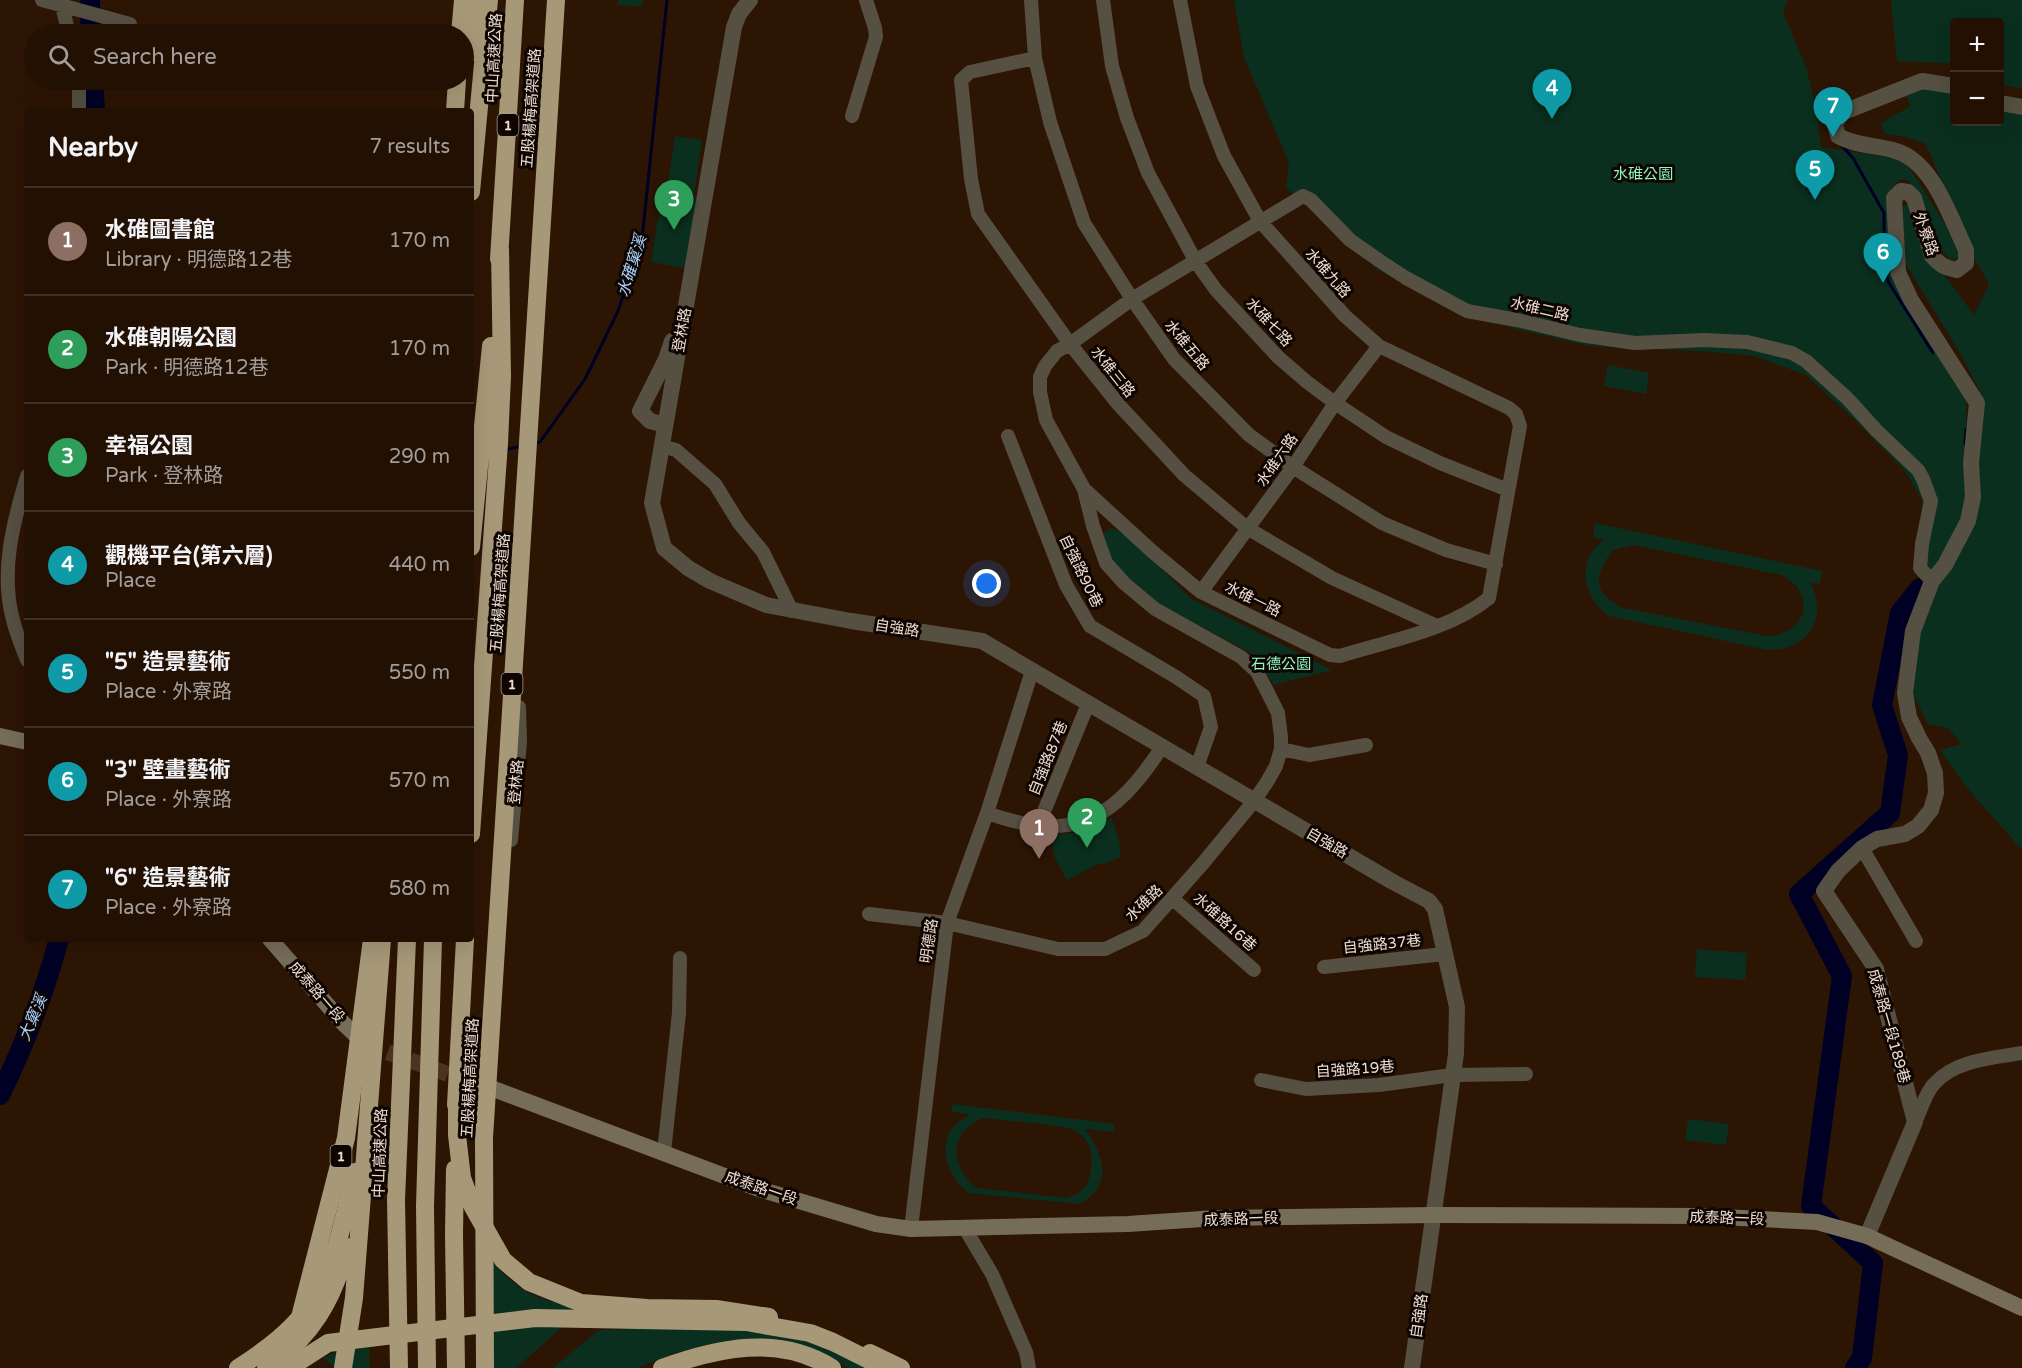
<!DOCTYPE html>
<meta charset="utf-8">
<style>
:root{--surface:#221003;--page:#2a190d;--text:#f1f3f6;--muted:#a29d9a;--line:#3f3025;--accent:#ea580c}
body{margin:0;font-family:"Varela Round","Noto Sans TC",sans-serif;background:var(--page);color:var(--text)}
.controls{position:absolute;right:18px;top:18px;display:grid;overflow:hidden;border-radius:6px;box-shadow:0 6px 24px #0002}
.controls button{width:54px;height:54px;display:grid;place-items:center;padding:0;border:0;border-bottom:2px solid var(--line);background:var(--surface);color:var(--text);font:30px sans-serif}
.you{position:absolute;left:987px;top:584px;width:21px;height:21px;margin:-15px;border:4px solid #fff;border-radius:50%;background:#1a73e8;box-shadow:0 0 0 9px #1a73e833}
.badge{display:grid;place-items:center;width:39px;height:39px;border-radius:50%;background:var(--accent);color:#fff;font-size:20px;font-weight:700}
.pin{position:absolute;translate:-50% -50px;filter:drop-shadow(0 2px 3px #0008)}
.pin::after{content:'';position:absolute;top:32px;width:21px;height:18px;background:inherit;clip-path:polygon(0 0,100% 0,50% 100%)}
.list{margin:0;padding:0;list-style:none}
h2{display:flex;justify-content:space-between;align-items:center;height:78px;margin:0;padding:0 24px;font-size:26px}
h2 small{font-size:20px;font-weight:400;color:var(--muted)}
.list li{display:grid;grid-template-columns:39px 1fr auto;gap:18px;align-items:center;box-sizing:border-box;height:108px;padding:0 24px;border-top:2px solid var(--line)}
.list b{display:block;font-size:22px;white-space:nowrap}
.list p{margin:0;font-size:20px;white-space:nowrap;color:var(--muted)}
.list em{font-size:20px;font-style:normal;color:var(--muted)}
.icon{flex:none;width:33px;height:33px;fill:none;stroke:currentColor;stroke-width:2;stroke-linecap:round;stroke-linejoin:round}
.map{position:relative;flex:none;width:2022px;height:1368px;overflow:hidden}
.search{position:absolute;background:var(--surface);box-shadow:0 6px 24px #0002;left:24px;top:24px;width:450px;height:66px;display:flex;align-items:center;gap:15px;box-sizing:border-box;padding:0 21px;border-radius:33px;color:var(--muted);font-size:22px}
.panel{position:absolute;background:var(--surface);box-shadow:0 6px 24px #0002;left:24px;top:108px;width:450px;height:834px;border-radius:6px}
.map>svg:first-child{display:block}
.green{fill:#0a2f1e;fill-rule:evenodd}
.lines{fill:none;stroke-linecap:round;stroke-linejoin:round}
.stream{stroke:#000025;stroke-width:3}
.river{stroke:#000025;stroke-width:20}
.secondary-tunnel{stroke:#4a3323;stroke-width:16;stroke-dasharray:16 8;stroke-linecap:butt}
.minor{stroke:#565043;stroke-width:14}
.tertiary{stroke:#565043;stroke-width:16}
.secondary{stroke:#766d59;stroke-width:16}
.motorway{stroke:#a79978;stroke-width:18}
.motorway-bridge{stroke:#a79978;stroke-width:18}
.labels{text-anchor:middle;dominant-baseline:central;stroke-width:6;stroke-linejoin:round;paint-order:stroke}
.shield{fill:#0e0501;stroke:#aa9c93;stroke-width:1.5}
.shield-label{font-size:14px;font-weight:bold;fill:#eddcd1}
.street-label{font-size:15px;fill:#eddcd1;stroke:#0e0501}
.park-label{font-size:15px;fill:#8ff7c2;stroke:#0e0501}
.water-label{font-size:16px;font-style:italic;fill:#a9d2fc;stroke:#0e0501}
</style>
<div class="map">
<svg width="2022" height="1368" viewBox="0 0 2022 1368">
<rect width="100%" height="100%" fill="#2d1504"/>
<path class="green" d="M618,0H643L642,7L617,5Z
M1234,0H1788L1783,12L1806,67L1815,103L1821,147L1893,158L1907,164L1947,227L1960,256L1952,261L1942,251L1908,180L1901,179L1890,189L1892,261L1888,264L1939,343L1966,396L1968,500L1978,471L1979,389L1960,353L1905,263L1902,206L1910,203L1943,273L1974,315L1989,284L1973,256L1926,144L1906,137L1885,134L1881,123L1911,106L1902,88L1954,87V122H2000V105L2022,108V850L1968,789L1940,750L1962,744L1948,728L1928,724L1906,681L1938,574L1918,572L1922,500L1905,471L1857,422L1806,375L1754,356L1699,351L1588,346L1479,320L1378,270L1310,207L1286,188L1289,163L1244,57Z
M1891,0H2022V89L2000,84V22H1954V66L1948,63L1897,61Z
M675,136L702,140L694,194L667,190Z
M662,192L697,198L686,268L651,262Z
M1608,365L1649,373L1646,394L1604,386Z
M1595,523L1822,571L1820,584L1810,582C1829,618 1808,650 1768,650L1609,616C1582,597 1575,560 1604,540L1593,537ZM1633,545L1781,575C1817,592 1808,635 1767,636L1623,608C1592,592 1593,577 1613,550Z
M1111,528L1130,537L1190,598L1332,670L1274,685L1253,654L1163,607L1129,579L1109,558L1098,538Z
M1112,818L1119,841L1121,857L1109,862L1096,865L1067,880L1054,856L1052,839L1059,834L1072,833Z
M1697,949L1747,953L1745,980L1695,977Z
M952,1104L1115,1124L1113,1132L1085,1129C1104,1155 1114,1186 1079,1204L969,1193C952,1181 939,1154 949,1133C953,1125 963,1119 970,1114L952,1112ZM983,1118C998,1120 1067,1125 1076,1131C1090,1140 1093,1152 1091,1168C1089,1186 1083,1192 1067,1198L976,1188C950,1165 948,1133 983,1118Z
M1688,1119L1729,1124L1726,1145L1685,1140Z
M490,1260C522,1295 537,1299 583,1309L516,1368H492Z
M725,1326L791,1333L876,1368H848L829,1357L735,1340L706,1345L678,1352L637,1368H553L599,1330Z
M369,1347L370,1368H335L323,1358L337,1352Z"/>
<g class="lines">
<path class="stream" d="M1815,103L1828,124
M1842,146L1853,158L1884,213V268L1889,283L1933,353
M534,443L540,442L585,379L618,311L642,239L667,0
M1965,444L1966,429
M505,450L522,446"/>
<path class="river" d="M90,0V34
M93,80L95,111
M0,1095C25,1044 44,994 59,939
M1855,1368L1862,1358L1873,1263L1811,1206L1842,976L1799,894L1890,813L1898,755L1882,705L1900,613L1920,588"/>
<path class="secondary-tunnel" d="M365,1044L467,1081"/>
<path class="minor" d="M42,0L130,24
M1031,0L1035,58L1050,122L1084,223L1132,299L1174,359L1249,435L1293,467L1382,523L1446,550L1496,564
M1103,0L1112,66L1127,118L1148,173L1196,262L1216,290L1278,357L1307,382L1335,403L1386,437L1440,463L1508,490
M62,6L69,34
M1035,58L970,72L961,80L971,179L978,214L1070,344L1119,405L1184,475L1247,528L1332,578L1437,626
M79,80V111
M852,116L876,37L875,28L866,0
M1008,436L1066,585L1090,626L1176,677L1204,696L1211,727L1197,767
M661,446L676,450L715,484L739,523L763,552L792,611
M27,476C13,523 0,572 13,620C16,633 22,647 27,660
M1084,489L1154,553L1201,592L1330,655L1340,656C1388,641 1450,630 1489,598L1520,426L1516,414L1509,408L1379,346L1345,316L1260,221L1224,156L1197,86L1180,0
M1201,592L1293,467L1335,403L1379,346
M1281,749L1309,755L1366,745
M987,813C1074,844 1114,820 1162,747
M1038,826L1088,704
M511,840L520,742L519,707
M1862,848L1916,941
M1173,899L1254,970
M869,914L947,923L1058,949H1105L1143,931L1204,862L1254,801L1267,782L1276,766L1281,749V737L1278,713L1267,691L1257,672L1241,657L1155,609L1124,583L1106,563L1093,526L1084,489L1046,420L1040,392V377L1045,366L1057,351L1070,344L1132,299L1303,196L1311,200L1350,240L1380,261L1406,278L1467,311L1517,320L1580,335L1635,343L1704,340L1747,342L1792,353L1806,361L1848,399L1876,430L1918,470L1923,479L1931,501L1922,544L1920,568L1932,581
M1324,967L1444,954
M1261,1080L1306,1089L1379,1085L1452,1075L1526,1074
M1915,1122C1921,1111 1925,1093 1934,1084C1955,1060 1993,1058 2022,1053
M664,1152L679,1013L680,958
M964,1227L992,1274L1026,1352L1029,1368
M911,1229L947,923L987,813L1032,671"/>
<path class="tertiary" d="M750,0L739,14L734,27L652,503L664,548L688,568L710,581L766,605L851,621L982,641L1393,882L1429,901L1435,909L1457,1007L1456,1054L1412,1368
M2000,103L2022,107
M665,425L650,421L640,411L666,359L672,341
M1867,1236L1915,1122L1876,969L1824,891L1838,871L1862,848L1877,839L1905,834L1918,826L1931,810L1936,793L1935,773L1928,753L1919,738L1909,717L1905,693L1913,631L1932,581L1945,565L1968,521L1973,497L1971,463L1977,403L1911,300L1898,272L1894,198L1901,191L1908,192L1914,198L1932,256C1940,265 1945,268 1957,270L1966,263V250C1950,217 1933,162 1896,151C1876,145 1856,146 1838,136L1835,125L1841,113L1922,81L1954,86"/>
<path class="secondary" d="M0,736L27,742
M270,939L343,1023L365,1044
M467,1081L491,1088L759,1189L876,1224L911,1229L1128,1224L1217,1218L1433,1215L1703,1216L1817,1222L1867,1236L2022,1308"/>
<path class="motorway" d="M460,34L463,0
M472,52L476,0
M455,111L457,80
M471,192L489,0
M499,259L515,0
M471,547L491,346
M471,834L499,443L502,376L500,249
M457,1094V1135L462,1178L473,1207L503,1260L529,1282L581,1303L647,1308L716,1309L769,1317
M456,1105L465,939
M455,1169L454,1234L456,1368
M870,1353L901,1368
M238,1368C266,1350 295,1329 313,1300C337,1263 344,1215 355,1172
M266,1368C311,1338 334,1299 347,1247
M343,1368L354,1298L382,939
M399,1368L396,1200L407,939
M427,1368L425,1206L433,939
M662,1368C717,1348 779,1334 832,1368"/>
<path class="motorway-bridge" d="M287,1368L346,1138L372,939
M289,1368L328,1343L535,1318L746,1322L810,1333L833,1342L885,1368
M485,1368L484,1138L556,0"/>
</g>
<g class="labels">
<g class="shield">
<rect x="497.5" y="114" width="21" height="22" rx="4.5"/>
<rect x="501.5" y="673" width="21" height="22" rx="4.5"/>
<rect x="330.5" y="1145" width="21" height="22" rx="4.5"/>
</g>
<g class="shield-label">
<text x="508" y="125">1</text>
<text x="512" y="684">1</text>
<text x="341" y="1156">1</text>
</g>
<g class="street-label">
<text transform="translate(494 58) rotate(-87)">中山高速公路</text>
<text transform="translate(531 108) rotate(-86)">五股楊梅高架道路</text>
<text transform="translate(1926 234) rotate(70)">外寮路</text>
<text transform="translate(1328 273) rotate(49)">水碓九路</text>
<text transform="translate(1540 309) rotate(13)">水碓二路</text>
<text transform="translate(1269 322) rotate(47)">水碓七路</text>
<text transform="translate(682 330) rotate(-80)">登林路</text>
<text transform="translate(1187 345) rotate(50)">水碓五路</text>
<text transform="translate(1113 372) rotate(51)">水碓三路</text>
<text transform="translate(1277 460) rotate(-55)">水碓六路</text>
<text transform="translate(1081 571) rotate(64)">自強路90巷</text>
<text transform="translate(500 593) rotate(-86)">五股楊梅高架道路</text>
<text transform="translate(1253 599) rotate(26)">水碓一路</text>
<text transform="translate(897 628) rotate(9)">自強路</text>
<text transform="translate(1048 758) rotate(-68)">自強路87巷</text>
<text transform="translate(516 782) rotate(-85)">登林路</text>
<text transform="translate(1327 843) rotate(30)">自強路</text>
<text transform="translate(1144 903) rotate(-44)">水碓路</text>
<text transform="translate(1225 922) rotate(42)">水碓路16巷</text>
<text transform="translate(929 941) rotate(-81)">明德路</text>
<text transform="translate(1382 944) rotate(-6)">自強路37巷</text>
<text transform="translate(317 992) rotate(49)">成泰路一段</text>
<text transform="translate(1889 1026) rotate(74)">成泰路一段189巷</text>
<text transform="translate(1355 1069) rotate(-4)">自強路19巷</text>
<text transform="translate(470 1078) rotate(-87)">五股楊梅高架道路</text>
<text transform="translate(380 1153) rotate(-88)">中山高速公路</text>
<text transform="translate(761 1188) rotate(19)">成泰路一段</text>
<text transform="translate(1727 1218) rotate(2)">成泰路一段</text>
<text transform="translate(1241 1219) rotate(-2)">成泰路一段</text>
<text transform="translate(1419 1316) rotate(-82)">自強路</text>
</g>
<g class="park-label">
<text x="1643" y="174">水碓公園</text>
<text x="1281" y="664">石德公園</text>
</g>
<g class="water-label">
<text transform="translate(632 266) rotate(-73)">水確窠溪</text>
<text transform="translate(33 1018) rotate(-67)">大窠溪</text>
</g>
</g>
</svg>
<div class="controls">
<button>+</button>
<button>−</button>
</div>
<div class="you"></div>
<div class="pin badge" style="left:1039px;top:859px;background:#8d6e63">1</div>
<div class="pin badge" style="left:1087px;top:848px;background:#2e9e5b">2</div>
<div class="pin badge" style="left:674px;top:230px;background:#2e9e5b">3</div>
<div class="pin badge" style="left:1552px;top:119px;background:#0f9aa8">4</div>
<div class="pin badge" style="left:1815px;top:200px;background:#0f9aa8">5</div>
<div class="pin badge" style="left:1883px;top:283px;background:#0f9aa8">6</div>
<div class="pin badge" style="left:1833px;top:137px;background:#0f9aa8">7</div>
<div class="search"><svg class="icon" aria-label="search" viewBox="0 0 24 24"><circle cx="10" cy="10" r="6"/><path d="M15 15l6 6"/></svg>Search here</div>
<section class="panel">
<h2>Nearby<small>7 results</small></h2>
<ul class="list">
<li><span class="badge" style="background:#8d6e63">1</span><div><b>水碓圖書館</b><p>Library · 明德路12巷</p></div><em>170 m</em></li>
<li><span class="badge" style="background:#2e9e5b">2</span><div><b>水碓朝陽公園</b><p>Park · 明德路12巷</p></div><em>170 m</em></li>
<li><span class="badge" style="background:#2e9e5b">3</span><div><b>幸福公園</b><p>Park · 登林路</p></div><em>290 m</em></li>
<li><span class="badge" style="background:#0f9aa8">4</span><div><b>觀機平台(第六層)</b><p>Place</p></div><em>440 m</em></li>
<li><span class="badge" style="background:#0f9aa8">5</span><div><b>&quot;5&quot; 造景藝術</b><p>Place · 外寮路</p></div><em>550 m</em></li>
<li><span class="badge" style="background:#0f9aa8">6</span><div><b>&quot;3&quot; 壁畫藝術</b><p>Place · 外寮路</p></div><em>570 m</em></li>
<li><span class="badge" style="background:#0f9aa8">7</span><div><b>&quot;6&quot; 造景藝術</b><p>Place · 外寮路</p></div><em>580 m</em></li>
</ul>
</section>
</div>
